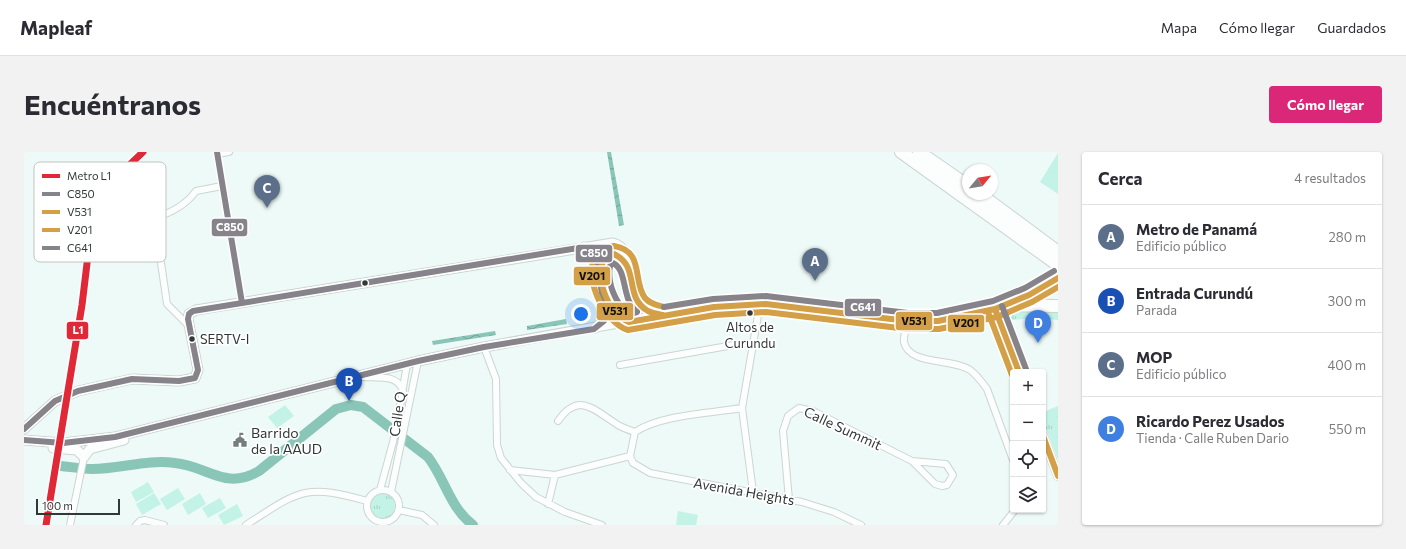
<!DOCTYPE html>
<html lang="es">
<meta charset="utf-8">
<style>
:root{--surface:#fff;--page:#f2f2f3;--text:#2b2b33;--muted:#7c7c81;--line:#e1e1e2;--accent:#db2777}
body{margin:0;font-family:Commissioner,sans-serif;background:var(--page);color:var(--text)}
.controls{position:absolute;right:12px;bottom:12px;display:grid;overflow:hidden;border-radius:4px;box-shadow:0 1px 3px #0004}
.controls button{width:36px;height:36px;display:grid;place-items:center;padding:0;border:0;border-bottom:1px solid var(--line);background:var(--surface);color:var(--text);font:20px sans-serif}
.compass{position:absolute;left:938px;top:12px;width:36px;height:36px;border-radius:50%;background:var(--surface);box-shadow:0 1px 3px #0004;rotate:60deg}
.scale{position:absolute;left:12px;bottom:10px;width:84px;box-sizing:border-box;padding-left:4px;border:2px solid #313937;border-top:0;font-size:11px;line-height:14px;white-space:nowrap;color:#313937;-webkit-text-stroke:3px #fff;paint-order:stroke}
.you{position:absolute;left:557px;top:162px;width:14px;height:14px;margin:-10px;border:3px solid #fff;border-radius:50%;background:#1a73e8;box-shadow:0 0 0 6px #1a73e833}
.badge{display:grid;place-items:center;width:26px;height:26px;border-radius:50%;background:var(--accent);color:#fff;font-size:13px;font-weight:700}
.pin{position:absolute;translate:-50% -33px;filter:drop-shadow(0 1px 2px #0008)}
.pin::after{content:'';position:absolute;top:21px;width:14px;height:12px;background:inherit;clip-path:polygon(0 0,100% 0,50% 100%)}
.list{margin:0;padding:0;list-style:none}
h2{display:flex;justify-content:space-between;align-items:center;height:52px;margin:0;padding:0 16px;font-size:17px}
h2 small{font-size:13px;font-weight:400;color:var(--muted)}
.list li{display:grid;grid-template-columns:26px 1fr auto;gap:12px;align-items:center;box-sizing:border-box;height:64px;padding:0 16px;border-top:1px solid var(--line)}
.list b{display:block;font-size:15px;white-space:nowrap}
.list p{margin:0;font-size:13px;white-space:nowrap;color:var(--muted)}
.list em{font-size:13px;font-style:normal;color:var(--muted)}
.icon{flex:none;width:22px;height:22px;fill:none;stroke:currentColor;stroke-width:2;stroke-linecap:round;stroke-linejoin:round}
.map{position:relative;flex:none;width:1034px;height:373px;overflow:hidden;border-radius:4px}
header{display:flex;align-items:center;gap:24px;box-sizing:border-box;height:56px;padding:0 20px;background:var(--surface);border-bottom:1px solid var(--line)}
header strong{font-size:19px}
nav{display:flex;gap:22px;margin-inline-start:auto;font-size:14px}
.intro{display:flex;align-items:center;justify-content:space-between;box-sizing:border-box;height:96px;padding:0 24px}
h1{margin:0;font-size:28px}
.button{padding:10px 18px;border-radius:4px;background:var(--accent);color:#fff;font-size:14px;font-weight:700}
main{display:flex;gap:24px;padding:0 24px}
aside{flex:1;background:var(--surface);border-radius:4px;box-shadow:0 1px 3px #0004}
.map>svg:first-child{display:block}
.grass{fill:url(#grass-tufts)}
.garden{fill:#c3f2e6}
.water{fill:url(#water-waves)}
.lines{fill:none;stroke-linecap:round;stroke-linejoin:round}
.river{stroke:#8ac6b8;stroke-width:10}
.minor-casing{stroke:#cbd5d2;stroke-width:8}
.tertiary-casing{stroke:#cbd5d2;stroke-width:10}
.secondary-casing{stroke:#cbd5d2;stroke-width:11}
.motorway-casing{stroke:#cbd5d2;stroke-width:14}
.minor{stroke:#fcfefe;stroke-width:6}
.tertiary{stroke:#fcfefe;stroke-width:8}
.secondary{stroke:#fcfefe;stroke-width:9}
.motorway{stroke:#fcfefe;stroke-width:12}
.bus-1-casing{stroke:#fff;stroke-width:9}
.bus-2-casing{stroke:#fff;stroke-width:9}
.bus-3-casing{stroke:#fff;stroke-width:9}
.bus-4-casing{stroke:#fff;stroke-width:9}
.bus-1{stroke:#87838a;stroke-width:6}
.bus-2{stroke:#d39f47;stroke-width:6}
.bus-3{stroke:#d39f47;stroke-width:6}
.bus-4{stroke:#87838a;stroke-width:6}
.metro-1-casing{stroke:#fff;stroke-width:10}
.metro-1{stroke:#df2937;stroke-width:7}
.bus-dot{fill:#313937;stroke:#fff;stroke-width:1.5}
.labels{text-anchor:middle;dominant-baseline:central;stroke-width:3.5;stroke-linejoin:round;paint-order:stroke}
.bus-label{font-size:13px;fill:#313937;stroke:#fff}
.street-label{font-size:14px;fill:#313937;stroke:#fff}
.poi-label{font-size:14px;fill:#313937;stroke:#fff;text-anchor:start}
.key{fill:#fff;stroke:#c1c4c3;stroke-width:1}
.key-label{font-size:11px;fill:#313937}
.line-badge{stroke:#fff;stroke-width:1.5}
.badge-label{font-size:11px;text-anchor:middle;font-weight:bold;fill:#fff}
.pale-badge-label{font-size:11px;text-anchor:middle;font-weight:bold;fill:#111}
</style>
<header>
<strong>Mapleaf</strong>
<nav><a>Mapa</a><a>Cómo llegar</a><a>Guardados</a></nav>
</header>
<div class="intro"><h1>Encuéntranos</h1><a class="button">Cómo llegar</a></div>
<main>
<div class="map">
<svg width="1034" height="373" viewBox="0 0 1034 373">
<defs>
<pattern id="grass-tufts" width="24" height="20" patternUnits="userSpaceOnUse"><rect width="24" height="20" fill="#c3f2e6"/><path d="M3 7l-1-3M5 7V3M7 7l1-3M15 17l-1-3M17 17v-4M19 17l1-3" fill="none" stroke="#a8d0c6"/></pattern>
<pattern id="water-waves" width="16" height="10" patternUnits="userSpaceOnUse"><rect width="16" height="10" fill="#8ac6b8"/><path d="M0 5q4-4 8 0t8 0" fill="none" stroke="#71a296"/></pattern>
</defs>
<rect width="100%" height="100%" fill="#eefaf7"/>
<path class="grass" d="M1005,158L1034,161V168L1017,166L985,168L1004,214L999,216L983,165L991,160Z
M1019,252L1022,259L1034,254V308L1019,269Z
M345 354a13 13 0 1 1 26 0a13 13 0 1 1-26 0Z"/>
<path class="garden" d="M1034,1V42L1016,30Z
M261,253L270,264L253,276L244,265Z
M124,330L130,340L112,350L107,340Z
M154,336L161,347L143,358L136,347Z
M130,341L137,352L118,363L112,352Z
M176,341L182,352L164,363L158,352Z
M196,346L202,356L184,366L178,356Z
M213,352L219,364L200,373L194,363Z
M654,359L674,363L672,373H652Z"/>
<path class="water" d="M583,0H587L600,73L595,74Z
M542,167L543,172L503,178V174Z
M471,179L472,183L409,193L408,189Z"/>
<g class="lines">
<path class="river" d="M37,314C47,315 58,317 68,317C96,317 123,307 151,311C184,314 201,339 235,319L312,257L327,253L339,255L404,305C421,327 426,356 449,373"/>
<defs>
<path id="minor" d="M193,0L218,151
M193,2L205,0
M127,42L143,152L165,174
M130,66C147,61 162,53 172,39L198,34
M884,169C883,175 879,184 880,190C885,214 929,206 946,218C953,223 958,230 963,237L989,308
M460,195L472,227L473,293L477,306L497,331L512,345L541,360L578,373
M596,213L721,191L730,193
M339,225C354,226 374,222 379,239L369,290L356,338
M379,236L383,212
M534,269C555,239 570,258 594,273C599,276 605,278 611,280
M606,304L609,311L626,321L778,350L810,360L837,373
M606,304L611,280C636,263 687,261 718,256
M486,318L531,323L606,304
M343 354a16 16 0 1 1 32 0a16 16 0 1 1-32 0Z
M367,340L394,209
M729,340L718,256L736,152
M765,348L759,279L764,264L775,256L789,259L888,309L911,332L918,334L923,333L929,323L922,312L888,309
M524,352L531,323
M375,358L398,363L410,373
M46,373L60,305
M112,373L116,369L121,368L140,373
M222,373C275,339 280,331 343,349
M979,373L991,358"/>
<path id="tertiary" d="M971,157L995,220
M1019,284L1034,324"/>
<path id="secondary" d="M560,95C573,98 572,108 574,120
M603,112C597,103 590,99 581,105C570,119 582,149 592,161C595,165 600,168 605,170
M571,176C586,165 581,159 578,142
M0,277L31,249L54,239L108,227L155,229L171,226L174,218L164,167L165,162L172,158L589,91C618,98 592,157 636,163
M0,288L39,291L91,285L394,209L460,195L639,163L709,153L742,152L884,169H914L971,157L1005,143L1034,126
M29,296L53,298L60,305L66,297L100,288"/>
<path id="motorway" d="M877,0L1034,113
M895,0L944,34
M956,42L1034,100
M982,153L1034,154"/>
</defs>
<use href="#minor" class="minor-casing"/>
<use href="#tertiary" class="tertiary-casing"/>
<use href="#secondary" class="secondary-casing"/>
<use href="#motorway" class="motorway-casing"/>
<use href="#minor" class="minor"/>
<use href="#tertiary" class="tertiary"/>
<use href="#secondary" class="secondary"/>
<use href="#motorway" class="motorway"/>
<defs>
<path id="bus-1" d="M193,0L218,151
M0,277L31,249L54,239L108,227L155,229L171,226L174,218L164,167L165,162L169,159L560,95L571,102L582,164L580,169L570,177L460,195L394,209L91,285L39,291L0,288"/>
<path id="bus-2" d="M971,157L995,220
M639,163C634,162 628,161 624,159C599,145 617,115 590,102L581,105C570,126 583,160 605,170L690,155L742,152L884,169H914L971,157L1005,143L1034,126
M1019,284L1034,324"/>
<path id="bus-3" d="M640,155C633,153 626,152 621,146C608,129 621,99 590,94C585,95 578,96 575,99C555,120 580,171 604,178L691,163L742,160L883,177H915L973,165L1008,150L1034,135
M964,160L988,223"/>
<path id="bus-4" d="M589,111C604,118 597,148 613,160L606,162C591,153 583,130 586,114Z
M978,154L1002,217
M640,155L689,147L742,144L884,161H913L969,149L1001,136L1030,119"/>
</defs>
<use href="#bus-1" class="bus-1-casing"/>
<use href="#bus-2" class="bus-2-casing"/>
<use href="#bus-3" class="bus-3-casing"/>
<use href="#bus-4" class="bus-4-casing"/>
<use href="#bus-1" class="bus-1"/>
<use href="#bus-2" class="bus-2"/>
<use href="#bus-3" class="bus-3"/>
<use href="#bus-4" class="bus-4"/>
<defs>
<path id="metro-1" d="M22,373L58,153L68,70L76,52L98,20L119,0"/>
</defs>
<use href="#metro-1" class="metro-1-casing"/>
<use href="#metro-1" class="metro-1"/>
</g>
<defs>
<symbol id="civic-bare" viewBox="-9 -9 18 18"><path d="M-.6-6.5H3V-4.5H.6V-3L4-1V1h2V6H-6V1h2V-1L-.6-3ZM-1.2 2.5V6h2.4V2.5Z" fill="#737d7a" stroke="#fff" stroke-width="2.5" paint-order="stroke"/></symbol>
</defs>
<g fill-rule="evenodd">
<use href="#civic-bare" x="206" y="278" width="20" height="20"/>
</g>
<g class="bus-dot">
<circle cx="341" cy="131" r="3.5"/>
<circle cx="726" cy="161" r="3.5"/>
<circle cx="168" cy="187" r="3.5"/>
</g>
<g class="labels">
<g class="bus-label">
<text x="726" y="175">Altos de<tspan x="726" dy="16">Curundu</tspan></text>
<text x="176" y="187" text-anchor="start">SERTV-I</text>
</g>
<g class="street-label">
<text transform="translate(373 262) rotate(-82)">Calle Q</text>
<text transform="translate(819 276) rotate(25)">Calle Summit</text>
<text transform="translate(720 339) rotate(10)">Avenida Heights</text>
</g>
<g class="poi-label">
<text x="227" y="280">Barrido<tspan x="227" dy="16">de la AAUD</tspan></text>
</g>
</g>
<rect x="10" y="10" width="132" height="100" rx="6" class="key"/>
<rect x="18" y="22" width="18" height="4" fill="#df2937"/>
<rect x="18" y="40" width="18" height="4" fill="#87838a"/>
<rect x="18" y="58" width="18" height="4" fill="#d39f47"/>
<rect x="18" y="76" width="18" height="4" fill="#d39f47"/>
<rect x="18" y="94" width="18" height="4" fill="#87838a"/>
<g class="key-label">
<text x="43" y="28">Metro L1</text>
<text x="43" y="46">C850</text>
<text x="43" y="64">V531</text>
<text x="43" y="82">V201</text>
<text x="43" y="100">C641</text>
</g>
<g class="line-badge">
<rect x="187" y="66" width="37" height="19" rx="4" fill="#87838a"/>
<rect x="551" y="92" width="38" height="19" rx="4" fill="#87838a"/>
<rect x="549" y="114" width="38" height="20" rx="4" fill="#d39f47"/>
<rect x="820" y="146" width="38" height="19" rx="4" fill="#87838a"/>
<rect x="572" y="150" width="38" height="19" rx="4" fill="#d39f47"/>
<rect x="871" y="159" width="38" height="20" rx="4" fill="#d39f47"/>
<rect x="923" y="162" width="38" height="19" rx="4" fill="#d39f47"/>
<rect x="42" y="169" width="23" height="19" rx="4" fill="#df2937"/>
</g>
<g class="badge-label">
<text x="206" y="79">C850</text>
<text x="570" y="105">C850</text>
<text x="839" y="159">C641</text>
<text x="54" y="182">L1</text>
</g>
<g class="pale-badge-label">
<text x="568" y="128">V201</text>
<text x="591" y="163">V531</text>
<text x="890" y="173">V531</text>
<text x="942" y="175">V201</text>
</g>
</svg>
<div class="controls">
<button>+</button>
<button>−</button>
<button><svg class="icon" aria-label="locate" viewBox="0 0 24 24"><circle cx="12" cy="12" r="6"/><path d="M12 2v4M12 18v4M2 12h4M18 12h4"/></svg></button>
<button><svg class="icon" aria-label="layers" viewBox="0 0 24 24"><path d="M12 4l9 5-9 5-9-5zM3 14l9 5 9-5"/></svg></button>
</div>
<svg class="compass" viewBox="-18 -18 36 36"><path d="M0-13l5 13h-10z" fill="#e53935"/><path d="M0 13l5-13h-10z" fill="#7c7c81"/></svg>
<div class="scale">100 m</div>
<div class="you"></div>
<div class="pin badge" style="left:791px;top:129px;background:#5c6f8a">A</div>
<div class="pin badge" style="left:325px;top:249px;background:#1a4fb4">B</div>
<div class="pin badge" style="left:243px;top:56px;background:#5c6f8a">C</div>
<div class="pin badge" style="left:1014px;top:191px;background:#3f7fe0">D</div>
</div>
<aside>
<h2>Cerca<small>4 resultados</small></h2>
<ul class="list">
<li><span class="badge" style="background:#5c6f8a">A</span><div><b>Metro de Panamá</b><p>Edificio público</p></div><em>280 m</em></li>
<li><span class="badge" style="background:#1a4fb4">B</span><div><b>Entrada Curundú</b><p>Parada</p></div><em>300 m</em></li>
<li><span class="badge" style="background:#5c6f8a">C</span><div><b>MOP</b><p>Edificio público</p></div><em>400 m</em></li>
<li><span class="badge" style="background:#3f7fe0">D</span><div><b>Ricardo Perez Usados</b><p>Tienda · Calle Ruben Dario</p></div><em>550 m</em></li>
</ul>
</aside>
</main>
